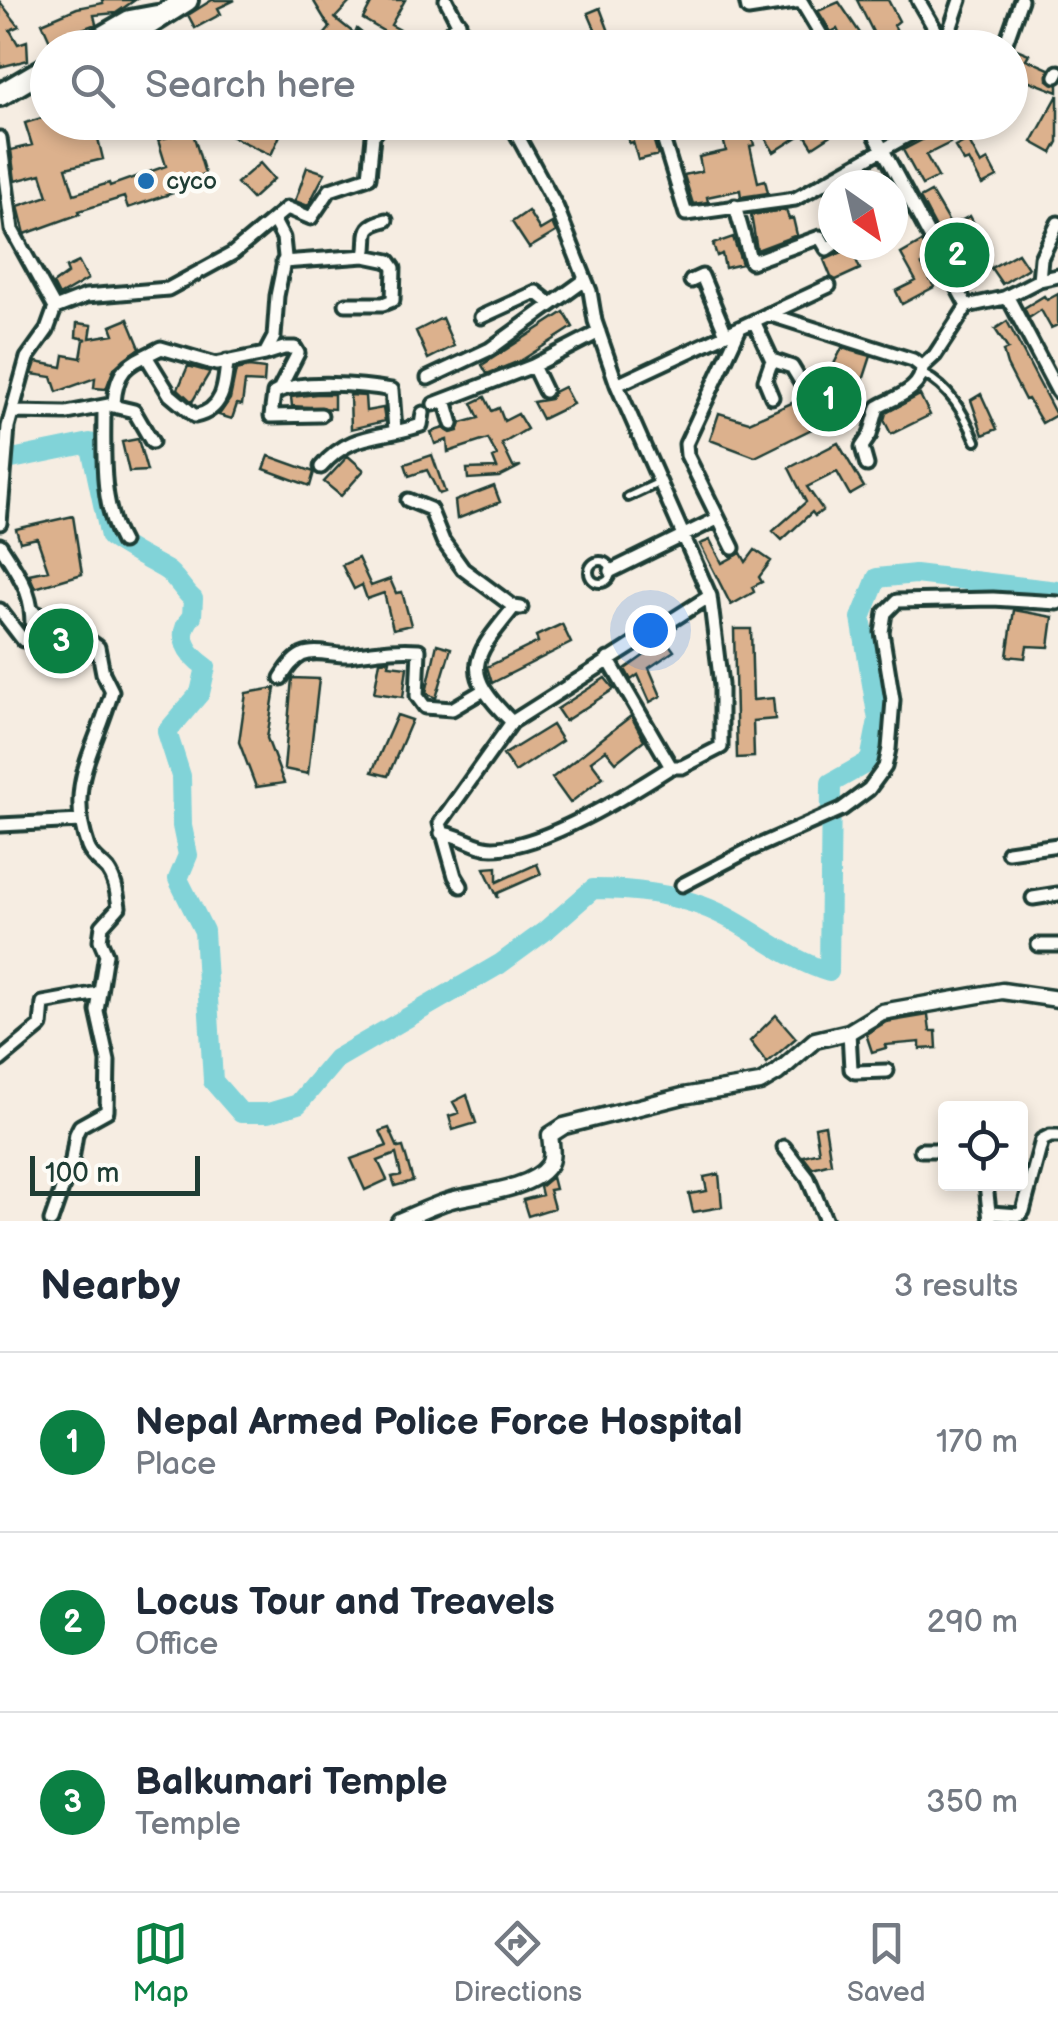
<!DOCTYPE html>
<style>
:root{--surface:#fff;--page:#f6f6f7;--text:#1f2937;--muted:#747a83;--line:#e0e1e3;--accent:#0b8043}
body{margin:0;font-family:"Balsamiq Sans",sans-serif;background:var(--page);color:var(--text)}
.controls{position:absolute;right:30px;bottom:30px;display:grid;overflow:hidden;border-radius:10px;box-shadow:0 5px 15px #0003}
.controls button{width:90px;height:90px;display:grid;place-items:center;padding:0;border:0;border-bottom:2px solid var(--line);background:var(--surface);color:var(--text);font:50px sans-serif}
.compass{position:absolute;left:818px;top:170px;width:90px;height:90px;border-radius:50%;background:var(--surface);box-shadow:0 5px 15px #0003;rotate:146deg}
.scale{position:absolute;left:30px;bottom:25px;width:170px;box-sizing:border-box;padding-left:10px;border:5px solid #1f3d34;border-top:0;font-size:28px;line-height:35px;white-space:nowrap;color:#1f3d34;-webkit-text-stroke:8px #fdfcf7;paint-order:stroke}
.you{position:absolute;left:650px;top:630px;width:35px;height:35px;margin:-25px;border:8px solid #fff;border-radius:50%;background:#1a73e8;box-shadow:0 0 0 15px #1a73e833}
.badge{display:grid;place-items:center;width:65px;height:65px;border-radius:50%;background:var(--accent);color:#fff;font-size:32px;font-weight:700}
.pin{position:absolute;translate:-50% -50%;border:5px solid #fff;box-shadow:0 2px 10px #0006}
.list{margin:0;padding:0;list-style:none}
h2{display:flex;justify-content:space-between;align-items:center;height:130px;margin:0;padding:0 40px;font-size:42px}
h2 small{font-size:32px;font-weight:400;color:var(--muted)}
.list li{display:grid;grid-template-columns:65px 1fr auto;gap:30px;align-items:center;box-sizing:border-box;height:180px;padding:0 40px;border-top:2px solid var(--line)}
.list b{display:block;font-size:38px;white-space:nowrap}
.list p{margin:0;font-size:32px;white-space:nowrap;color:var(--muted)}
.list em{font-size:32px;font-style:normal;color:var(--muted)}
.icon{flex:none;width:55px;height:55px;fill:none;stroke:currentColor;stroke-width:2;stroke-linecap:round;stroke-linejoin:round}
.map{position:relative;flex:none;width:1058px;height:1221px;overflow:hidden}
.search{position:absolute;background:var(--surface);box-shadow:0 5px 15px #0003;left:30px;right:30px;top:30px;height:110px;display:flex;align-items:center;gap:25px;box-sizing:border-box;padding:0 35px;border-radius:55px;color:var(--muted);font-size:38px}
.sheet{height:670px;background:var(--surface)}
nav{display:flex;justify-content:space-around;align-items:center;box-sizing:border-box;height:140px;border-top:2px solid var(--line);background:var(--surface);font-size:28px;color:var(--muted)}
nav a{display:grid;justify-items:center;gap:5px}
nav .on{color:var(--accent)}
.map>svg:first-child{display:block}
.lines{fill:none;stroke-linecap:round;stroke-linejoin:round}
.river{stroke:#81d3d8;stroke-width:20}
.building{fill:#dcb18d;stroke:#1f3d34;stroke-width:2.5}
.service-casing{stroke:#1f3d34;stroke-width:14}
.minor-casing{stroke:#1f3d34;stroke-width:19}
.tertiary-casing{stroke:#1f3d34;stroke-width:21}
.trunk-casing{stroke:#1f3d34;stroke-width:28}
.service{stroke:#fdfcf7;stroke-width:6}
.minor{stroke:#fdfcf7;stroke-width:11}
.tertiary{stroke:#fdfcf7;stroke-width:14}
.trunk{stroke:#fdfcf7;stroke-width:20}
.poi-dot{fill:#1f6fb2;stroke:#fdfcf7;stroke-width:4}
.labels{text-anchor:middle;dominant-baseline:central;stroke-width:9;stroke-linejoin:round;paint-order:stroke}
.poi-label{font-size:25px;fill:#1f3d34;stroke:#fdfcf7;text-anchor:start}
</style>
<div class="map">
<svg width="1058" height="1221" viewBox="0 0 1058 1221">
<rect width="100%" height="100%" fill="#f6ede2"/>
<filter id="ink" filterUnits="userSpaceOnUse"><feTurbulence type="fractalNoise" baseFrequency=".01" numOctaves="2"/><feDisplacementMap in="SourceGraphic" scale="20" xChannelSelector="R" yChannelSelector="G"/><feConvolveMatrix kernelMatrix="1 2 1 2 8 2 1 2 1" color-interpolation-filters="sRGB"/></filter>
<g filter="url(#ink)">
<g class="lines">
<path class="river" d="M0,456L12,459L90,443L110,537C128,550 147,559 166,570C175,575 183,591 193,599L192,616C175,636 187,654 206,667L200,693L167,732L181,776L182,826L188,855L178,879L204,931L213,1081L241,1113H268L298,1104L336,1059L500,964L545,931L593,889C629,889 668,893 702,906C747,922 782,958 829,972L831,783L870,761L878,720L861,618L877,578L915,574L1058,591"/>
</g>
<path class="building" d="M102,0H135L116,13L94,15L96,24L50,41L42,23L77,8L103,3Z
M212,0H235L218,8L221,14L195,28L188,15Z
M313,0H352L335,18L355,34L357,29L380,48H313L330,28Z
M373,0H405L391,25L402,31L397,39L363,19Z
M857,0H888L899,21L894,25L906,48H881Z
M0,2L19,26L10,30L18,44L27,41L28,60L0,67Z
M839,2L870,48H846L837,29L831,32L818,11Z
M600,8L611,37L621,34L626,48H603L588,13Z
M1014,48L1029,54L1026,59L1049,69L1048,80L1058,85V92L1017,76L1010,89V55Z
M1058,95V142L1052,153L1032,142Z
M48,116V122H94L103,159L66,168L74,194L109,183L110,186L166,166L158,140L192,130L205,174L170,185L173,193L128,208L124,197L79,211L80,214L25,234L18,206L48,196L41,174L15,181L11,150L32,145L25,123Z
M201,122H286L271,155Z
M625,122H648L658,155L638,160L633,142L629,143Z
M771,122H834L839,130L813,147L804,133L774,152L765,138L776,131Z
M750,128L754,145L750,146L758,182L765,180L768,193L741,197L740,190L707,197L708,202L693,204L684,175L702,171L699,157L726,151L722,134Z
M943,129L950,143L926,155L938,177L922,185L903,150Z
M968,140L981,164L988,160L997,177L982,185L969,160L964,162L955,147Z
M260,163L274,179L252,199L237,183Z
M307,167L325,173L308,206L295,201Z
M931,192L951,226L970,216L978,231L960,243L968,256L955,264L920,198Z
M786,210L789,219L793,218L797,235L757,250L751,215Z
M528,211L540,230L552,223L556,232L529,248L512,222Z
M733,237L742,264L725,268L722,254L717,256L713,244Z
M922,242L932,260L922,265L934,287L902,304L896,291L916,281L901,254Z
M851,248L860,269L836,280L831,277L824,260Z
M1018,253L1028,268L1002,284L991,268Z
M79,262L88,279L59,296L53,284L68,273L66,268Z
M1058,294V325L1051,328L1041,310L1029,318L1024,308L1044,296L1047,300Z
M564,312L573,327L522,360L487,374L482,365Z
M442,318L454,346L428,359L416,331Z
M128,319L140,348L114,368L106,389L94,388L95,378L57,392L52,377L32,374L36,362L62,367L64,355L81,358L84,340L87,339L76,337L77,323L92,325L90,338L114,334L111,326Z
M1007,321L1056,415L1042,423L1028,399L1025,400L1007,365L1003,351L1008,349L995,329Z
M842,348L871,356L854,408L755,457L710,440L719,413L749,422L821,390Z
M188,366L210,372L192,402L178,389Z
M249,367L265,369L264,383L245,382L242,405L237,404L232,419L219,415L230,399L236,370Z
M564,387L573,404L542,419L533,402L550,399L554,392Z
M316,394H334V409L292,406L291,397Z
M981,394L997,429L983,435L971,400Z
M350,395L365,396L366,411L383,408L385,421L351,429Z
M920,395L930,415L891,434L884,420L886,413Z
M485,397L492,411L499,408L504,421L518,414L527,429L502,444L513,467L521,466L499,477L468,479L467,469L497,468L493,458L497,456L488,439L448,452L447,440L435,444L431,432L444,428L451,433L458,431L461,423L479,418L472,403Z
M138,439L147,471L129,472L122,442Z
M838,443L864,487L850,495L837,472L807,487L823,510L815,516L812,512L782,540L773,531L806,502L789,468Z
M432,455L445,492L439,494L427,470L409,476L405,464Z
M269,456L314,472L310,486L264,469Z
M348,456L364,470L341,496L324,482Z
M494,486L500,502L457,519L455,501Z
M73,516L82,574L35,588L29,574L48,570L37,538L20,542L16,529Z
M710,540L722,563L741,553L746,562L755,550L771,561L759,577L762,582L752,587L754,592L731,605L700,544Z
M358,558L371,586L390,579L396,593L402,592L411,625L393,629L384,593L367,599L362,585L354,589L342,565Z
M1014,610L1053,617L1049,647L1027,646L1025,658L1007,656Z
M562,624L571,643L492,683L487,667L538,642L536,636Z
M734,629H751L753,700L773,698L775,719L753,721L754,757L737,758Z
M666,640L674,651L649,668L661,696L650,702L638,675L631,680L625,669Z
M437,644L451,648L436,698L426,693Z
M390,660L389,665L407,667L403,697L374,693L380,661Z
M292,678L319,679L308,774L284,769Z
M605,678L614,689L565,721L557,709Z
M275,688L267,738L284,783L256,787L239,742L246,693Z
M397,715L412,720L388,776L372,772Z
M631,716L644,740L616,762L606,750L591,761L603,777L570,803L552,778Z
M552,725L562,741L515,772L503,755Z
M537,864L541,874L498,893V898L484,868L497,867V882Z
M776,1015L796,1038L767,1063L750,1041Z
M928,1015L930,1031H936L937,1048L920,1049V1042L885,1045L886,1048L872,1052L866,1034L886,1022Z
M467,1095L476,1123L453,1130L449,1116L459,1113L453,1102Z
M825,1125L831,1163L812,1168L803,1156L819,1152L815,1127Z
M389,1128L398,1148L403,1147L413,1181L395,1186L392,1177L401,1175L396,1154L378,1161L387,1180L365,1190L351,1159L387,1146L380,1131Z
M719,1174L722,1207L693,1212L689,1194L707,1191L704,1177Z
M552,1177L555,1189L549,1190L554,1208L528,1216L523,1200L542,1195L540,1187Z"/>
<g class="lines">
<defs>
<path id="service" d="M923,374C950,388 964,413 976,441
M628,497L658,483
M589 572a11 11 0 1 1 22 0a11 11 0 1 1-22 0Z"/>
<path id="minor" d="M446,0L471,48
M746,0L748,9L801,1L829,48
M918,0L946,48
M944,47L960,0
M436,48L459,22
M1004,48L1021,0
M1056,76L1058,72
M510,122L557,208L590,291L595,321L617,385L710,596L721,685V747L682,767H671L608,659
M658,122L686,214L795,199L932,122
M868,122L967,306L1004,298L1011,303L1058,392
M0,138L12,230L55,308L47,330L27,358L8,427L0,523
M735,206L751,262L820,237L827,249L833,245
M283,262L365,256C370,234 359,227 386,220
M1039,280L1058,276
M691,281L702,276L726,334
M1004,298L1039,280L1041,258L1058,223
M346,304H383L393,300L394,268L389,261L365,256
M55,308L86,296L168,289L232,254L287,208L311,218L330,190L369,177L373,136L384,122
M768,314L913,360L922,367C922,390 896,397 878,407L870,435L862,447L867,465
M481,317L536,292L551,304
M754,321L772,360L765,380L772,397
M265,354L284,348H295L298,353L279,390
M146,356L170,395L195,416C223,410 225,387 227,361
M772,360L792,367L801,382
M922,367L935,355L967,306
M428,378L490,349L585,280
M617,385L829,286
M545,391L533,366L599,332
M445,400L452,424
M434,404L533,366
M109,405L134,411L152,442
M104,407C104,451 100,503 122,542
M14,412L67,413L109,405L114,403C117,365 130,364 161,348L216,364L265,354L274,337L277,296L285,257L283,238L274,221
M321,415L271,416L274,393C300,379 364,385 392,390L395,430
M321,467C351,431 382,439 421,425L423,413
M408,500L430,509L443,541L463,569L514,607L521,608
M0,545C22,579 36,597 31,639L23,640L0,610
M733,548L687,455L686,444L740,328
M611,571L717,519
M34,612L75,631L98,647L103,673L112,691C96,750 65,783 88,847C92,858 101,862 108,870C116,881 117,895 119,907L102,926L100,940L106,954L97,1011L108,1061L107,1111L80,1126L76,1134L72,1160L51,1221
M281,678C286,670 292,660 302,655C317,649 333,656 349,655C374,652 394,648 419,650L417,696L425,707L452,709L484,690
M512,722C459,670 473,658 514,607
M0,825L81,821
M441,833C460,834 474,848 493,848C543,848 629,794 671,767
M1008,852L1058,845
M682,885L749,850L842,809L869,789L885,767L889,749L893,700L882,632L885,613L897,601L993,599L1058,603
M461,886L455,876L440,823L512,722L710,596
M1033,898L1058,894
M1038,945H1058
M849,1032L851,1069L855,1072L887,1071
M0,1060L41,1026L43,1003L98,993
M784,1147L808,1178L826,1221
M921,1150H946
M986,1184L990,1221
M991,1213L1019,1215L1023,1211L1042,1140L1050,1136H1058"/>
<path id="tertiary" d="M399,1221C416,1214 434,1205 451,1200C477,1193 531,1190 548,1166C554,1158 551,1145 550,1135L564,1126L683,1096L760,1083L777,1073L815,1040L849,1032L882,1012L1002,991L1058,999"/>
<path id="trunk" d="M83,48L130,21L157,16
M111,48L187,0
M0,95L48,67"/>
</defs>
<use href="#service" class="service-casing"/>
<use href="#minor" class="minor-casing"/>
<use href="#tertiary" class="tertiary-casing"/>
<use href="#trunk" class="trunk-casing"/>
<use href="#service" class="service"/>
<use href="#minor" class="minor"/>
<use href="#tertiary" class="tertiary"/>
<use href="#trunk" class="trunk"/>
</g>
</g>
<circle class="poi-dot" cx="146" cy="181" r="10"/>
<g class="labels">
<g class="poi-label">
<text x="166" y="181">cyco</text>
</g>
</g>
</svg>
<div class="controls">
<button><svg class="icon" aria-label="locate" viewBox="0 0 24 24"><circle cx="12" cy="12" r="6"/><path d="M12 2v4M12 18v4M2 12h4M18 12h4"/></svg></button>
</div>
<svg class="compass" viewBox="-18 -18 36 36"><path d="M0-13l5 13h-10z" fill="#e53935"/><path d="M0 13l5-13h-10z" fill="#747a83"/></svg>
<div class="scale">100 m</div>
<div class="you"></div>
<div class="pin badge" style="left:829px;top:399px">1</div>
<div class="pin badge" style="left:957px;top:255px">2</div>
<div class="pin badge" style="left:61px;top:641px">3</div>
<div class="search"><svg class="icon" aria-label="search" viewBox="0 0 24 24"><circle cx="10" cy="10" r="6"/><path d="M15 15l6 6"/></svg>Search here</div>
</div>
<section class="sheet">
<h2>Nearby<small>3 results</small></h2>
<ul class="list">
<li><span class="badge">1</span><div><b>Nepal Armed Police Force Hospital</b><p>Place</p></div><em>170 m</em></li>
<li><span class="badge">2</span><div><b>Locus Tour and Treavels</b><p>Office</p></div><em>290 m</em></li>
<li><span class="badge">3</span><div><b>Balkumari Temple</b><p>Temple</p></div><em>350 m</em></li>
</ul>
</section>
<nav>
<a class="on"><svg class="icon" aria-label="map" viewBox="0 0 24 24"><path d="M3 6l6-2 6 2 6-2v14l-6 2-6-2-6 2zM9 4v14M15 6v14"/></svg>Map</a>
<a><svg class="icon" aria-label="directions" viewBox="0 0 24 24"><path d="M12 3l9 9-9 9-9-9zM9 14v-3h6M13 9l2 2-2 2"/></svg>Directions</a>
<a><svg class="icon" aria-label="saved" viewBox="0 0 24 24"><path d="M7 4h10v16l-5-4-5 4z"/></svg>Saved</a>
</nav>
